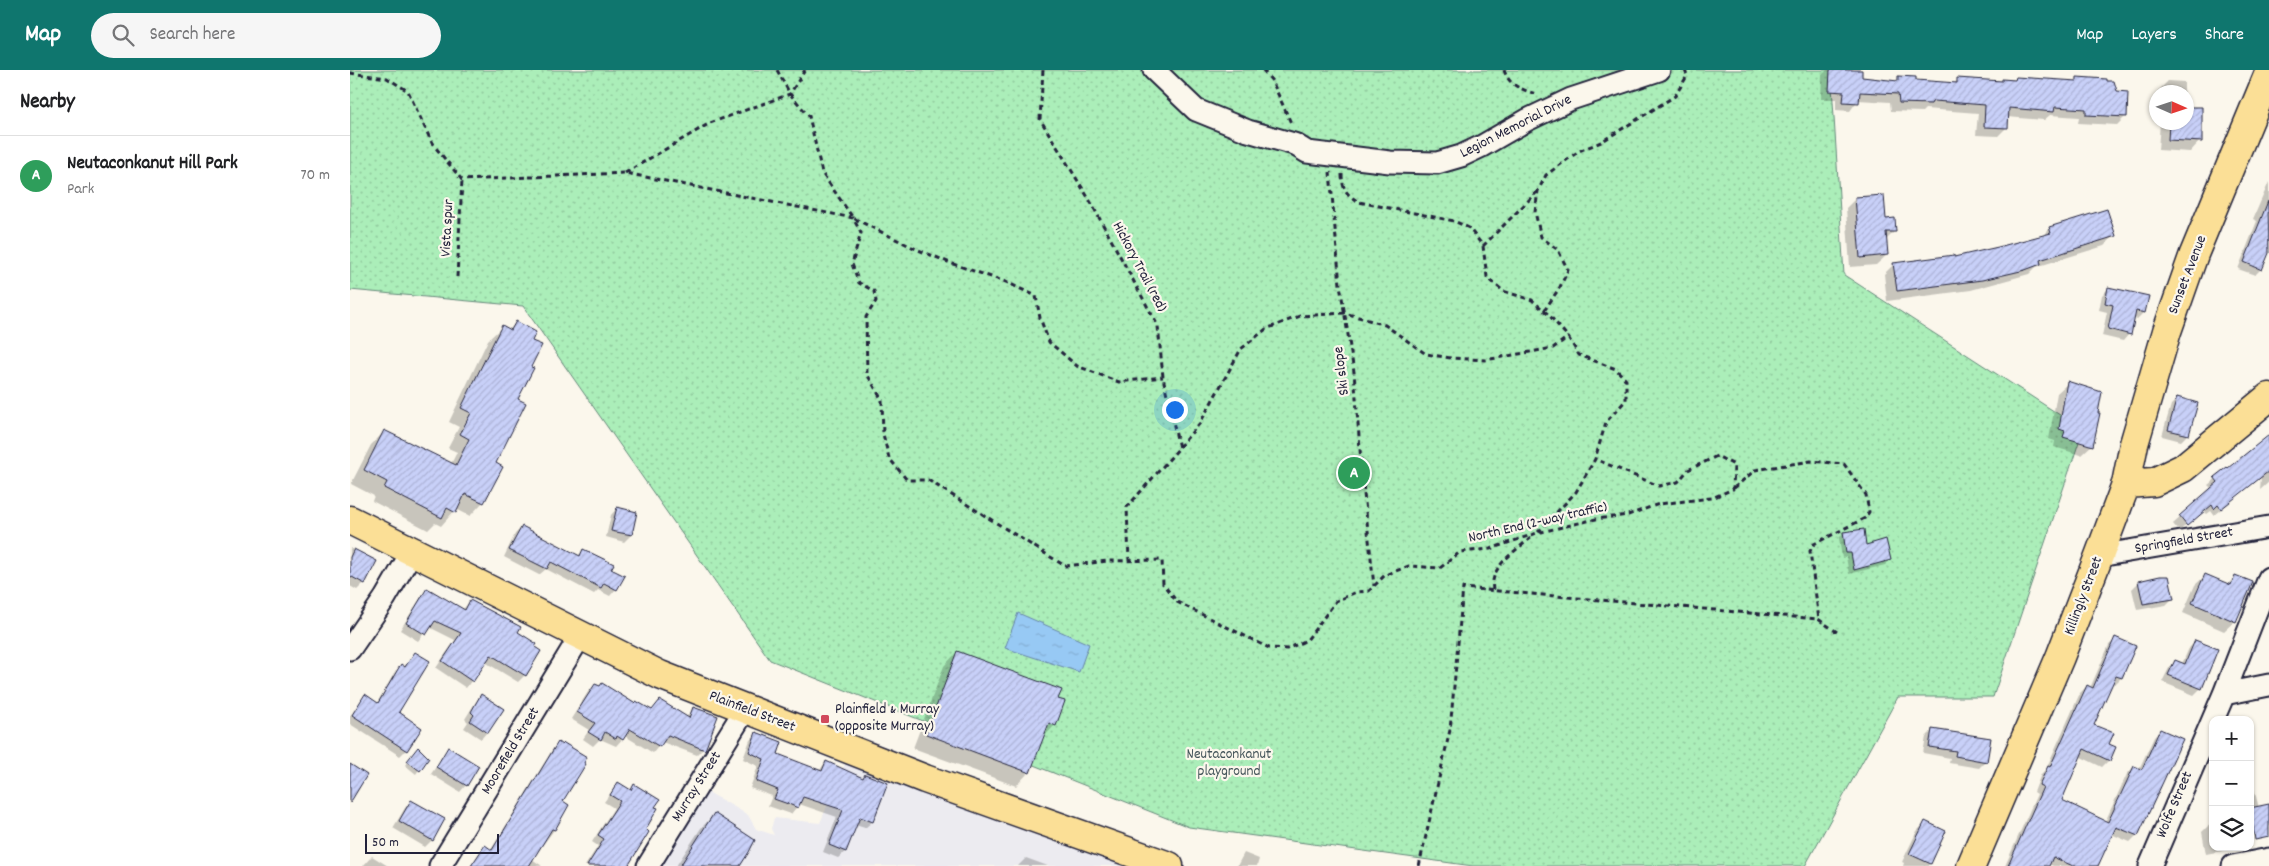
<!DOCTYPE html>
<meta charset="utf-8">
<style>
:root{--surface:#fff;--page:#f6f6f6;--text:#202124;--muted:#757577;--line:#e0e0e0;--accent:#0f766e}
body{margin:0;font-family:Dekko,sans-serif;background:var(--page);color:var(--text)}
.controls{position:absolute;right:15px;bottom:15px;display:grid;overflow:hidden;border-radius:10px;box-shadow:0 1px 4px #0004}
.controls button{width:45px;height:45px;display:grid;place-items:center;padding:0;border:0;border-bottom:1px solid var(--line);background:var(--surface);color:var(--text);font:25px sans-serif}
.compass{position:absolute;left:1799px;top:15px;width:45px;height:45px;border-radius:50%;background:var(--surface);box-shadow:0 1px 4px #0004;rotate:93deg}
.scale{position:absolute;left:15px;bottom:12px;width:134px;box-sizing:border-box;padding-left:5px;border:2px solid #22223b;border-top:0;font-size:14px;line-height:18px;white-space:nowrap;color:#22223b;-webkit-text-stroke:4px #fbf7ec;paint-order:stroke}
.you{position:absolute;left:824px;top:339px;width:18px;height:18px;margin:-12px;border:4px solid #fff;border-radius:50%;background:#1a73e8;box-shadow:0 0 0 8px #1a73e833}
.badge{display:grid;place-items:center;width:32px;height:32px;border-radius:50%;background:var(--accent);color:#fff;font-size:16px;font-weight:700}
.pin{position:absolute;translate:-50% -50%;border:2px solid #fff;box-shadow:0 1px 5px #0006}
.list{margin:0;padding:0;list-style:none}
h2{display:flex;justify-content:space-between;align-items:center;height:65px;margin:0;padding:0 20px;font-size:21px}
h2 small{font-size:16px;font-weight:400;color:var(--muted)}
.list li{display:grid;grid-template-columns:32px 1fr auto;gap:15px;align-items:center;box-sizing:border-box;height:80px;padding:0 20px;border-top:1px solid var(--line)}
.list b{display:block;font-size:19px;white-space:nowrap}
.list p{margin:0;font-size:16px;white-space:nowrap;color:var(--muted)}
.list em{font-size:16px;font-style:normal;color:var(--muted)}
.icon{flex:none;width:28px;height:28px;fill:none;stroke:currentColor;stroke-width:2;stroke-linecap:round;stroke-linejoin:round}
.map{position:relative;flex:none;width:1919px;height:796px;overflow:hidden}
header{display:flex;align-items:center;gap:30px;box-sizing:border-box;height:70px;padding:0 25px;background:var(--accent);color:#fff}
header strong{font-size:24px}
nav{display:flex;gap:28px;margin-inline-start:auto;font-size:18px}
.search{width:350px;height:45px;background:var(--page);display:flex;align-items:center;gap:12px;box-sizing:border-box;padding:0 18px;border-radius:28px;color:var(--muted);font-size:19px}
main{display:flex}
aside{flex:1;background:var(--surface)}
.map>svg:first-child{display:block}
.built{fill:#ecebf0}
.park{fill:url(#park-dots);stroke:#66887a}
.water{fill:url(#water-ripples);stroke:#6886aa}
.shadow{fill:#0003}
.building{fill:url(#building-hatch);stroke:#22223b}
.lines{fill:none;stroke-linecap:round;stroke-linejoin:round}
.minor-casing{stroke:#22223b;stroke-width:25}
.major-casing{stroke:#22223b;stroke-width:31}
.path{stroke:#22223b;stroke-width:3;stroke-dasharray:5 4;stroke-linecap:butt}
.minor{stroke:#fbf7ec;stroke-width:21}
.major{stroke:#fbdf96;stroke-width:28}
.poi-dot{fill:#d1495b;stroke:#fbf7ec;stroke-width:2}
.labels{text-anchor:middle;dominant-baseline:central;stroke-width:4.5;stroke-linejoin:round;paint-order:stroke}
.street-label{font-size:15px;fill:#22223b;stroke:#fbf7ec}
.poi-label{font-size:15px;fill:#22223b;stroke:#fbf7ec;text-anchor:start}
.park-label{font-size:15px;fill:#44555a;stroke:#fbf7ec}
</style>
<header>
<strong>Map</strong>
<div class="search"><svg class="icon" aria-label="search" viewBox="0 0 24 24"><circle cx="10" cy="10" r="6"/><path d="M15 15l6 6"/></svg>Search here</div>
<nav><a>Map</a><a>Layers</a><a>Share</a></nav>
</header>
<main>
<aside>
<h2>Nearby<small></small></h2>
<ul class="list">
<li><span class="badge" style="background:#2e9e5b">A</span><div><b>Neutaconkanut Hill Park</b><p>Park</p></div><em>70 m</em></li>
</ul>
</aside>
<div class="map">
<svg width="1919" height="796" viewBox="0 0 1919 796">
<defs>
<pattern id="park-dots" width="8" height="8" patternUnits="userSpaceOnUse" patternTransform="scale(1.25)"><rect width="8" height="8" fill="#abeeb9"/><path d="M2 2h.1M6 6h.1" fill="none" stroke="#93cca0" stroke-width="1.8" stroke-linecap="round"/></pattern>
<pattern id="water-ripples" width="26" height="14" patternUnits="userSpaceOnUse" patternTransform="scale(1.25)"><rect width="26" height="14" fill="#97c9f4"/><path d="M2 4q2-2 4 0t4 0M15 11q2-2 4 0t4 0" fill="none" stroke="#82acd2"/></pattern>
<pattern id="building-hatch" width="6" height="6" patternUnits="userSpaceOnUse" patternTransform="scale(1.25)"><rect width="6" height="6" fill="#c8d0f8"/><path d="M-1 1l2-2M0 6l6-6M5 7l2-2" fill="none" stroke="#acb2d6"/></pattern>
</defs>
<rect width="100%" height="100%" fill="#fbf7ec"/>
<filter id="ink" filterUnits="userSpaceOnUse"><feTurbulence type="fractalNoise" baseFrequency=".02" numOctaves="2"/><feDisplacementMap in="SourceGraphic" scale="10" xChannelSelector="R" yChannelSelector="G"/><feConvolveMatrix kernelMatrix="1 2 1 2 8 2 1 2 1" color-interpolation-filters="sRGB"/></filter>
<g filter="url(#ink)">
<path class="built" d="M501,680L818,796H300L353,719L398,745L406,759L424,765L421,759L424,748L470,753Z"/>
<path class="park" d="M0,0H1481L1494,205L1733,360L1643,627H1548L1455,796H1123L839,757L420,590L173,236L0,220Z"/>
<path class="water" d="M668,543L739,574L729,602L655,578Z"/>
<path class="shadow" d="M1477,0H1511L1510,8L1544,12L1549,7L1564,12L1604,14L1608,9L1651,12L1653,10L1664,11L1666,8L1724,12L1727,8L1776,46L1767,55L1728,53L1729,47L1700,45L1694,50L1657,47V57L1648,66L1626,65L1628,43L1575,39L1572,42L1541,41L1540,32L1508,30L1500,41L1486,40V29H1471L1472,5Z
M1818,11L1834,12V22H1807Z
M1810,52H1836L1850,71L1840,82L1808,80Z
M1919,112V180L1911,199L1905,205L1888,199L1907,151L1903,149Z
M1506,128L1535,150L1545,161L1535,171L1537,185L1526,195L1500,197L1496,138Z
M1700,158L1764,166L1754,176L1686,197L1679,204L1621,220L1537,231L1534,204L1544,194L1603,189L1691,167Z
M1759,218L1794,242L1787,249L1783,248L1779,264L1773,271L1752,266L1757,242L1749,240L1752,225Z
M166,253L180,271L179,298L144,393L133,432L120,446L106,439L91,456L85,453L78,460L22,431L24,426L1,414L21,375L34,362L101,394L107,382L98,378L109,357L99,352L138,270L152,257L159,260Z
M1718,313L1742,375L1731,385L1704,377L1705,371L1699,369L1707,323Z
M1828,328L1838,364L1831,371L1812,366L1821,335Z
M1919,367V412L1910,420L1911,406L1864,445L1861,441L1857,444L1854,441L1829,461L1823,454L1862,419L1858,415Z
M267,438L286,442L281,465L274,472L256,467L261,445Z
M172,457L228,486L233,480L260,500L266,519L260,526L248,520L244,524L196,499L189,505L154,487L165,464Z
M1494,463L1515,476L1540,490L1535,495L1499,504L1496,487L1492,488L1489,468Z
M0,478L25,491L14,513L7,520L0,516Z
M1856,505L1877,515L1886,506L1885,551L1874,561L1833,543L1845,515Z
M1789,512L1823,528L1816,535L1787,540L1782,519Z
M77,520L112,540L120,532L166,562L189,581L175,605L168,612L135,592L116,618L86,598L105,570L79,557L68,571L50,560L71,527Z
M1766,569L1771,608L1765,614L1762,613L1743,655L1758,675L1759,690L1752,697L1729,686L1710,731L1755,752L1777,704L1784,697L1789,699L1804,667L1811,660L1787,765L1780,772L1761,764L1746,796H1703L1698,794L1697,796H1655L1687,724L1684,722L1691,704L1696,699L1730,623L1737,616L1740,618L1759,575Z
M1845,572L1851,618L1844,625L1812,612L1819,598L1825,592L1832,594L1839,578Z
M607,582L707,630L705,655L692,669L679,702L666,716L563,678L594,596Z
M65,583L48,642L56,680L50,686L0,654V646L15,626L27,633L45,602L51,596L54,597Z
M245,615L301,641L310,631L336,647L344,638L353,679L347,685L312,672L303,683L275,666L266,676L250,669L243,676L233,669L239,660L221,649L238,622Z
M131,626L137,662L131,669L114,658L118,652L115,649L125,633Z
M1583,660L1636,691L1629,698L1599,693L1600,688L1573,683L1576,667Z
M406,664L426,685L469,701L476,692L512,709L515,706L536,714L522,752L515,758L505,755L495,782L488,788L473,782L487,747L449,734L441,744L418,736L422,726L400,718L408,696L393,689L400,670Z
M208,674L211,731L218,735L204,760L182,789L192,796H120L135,777L141,780L202,680Z
M98,679L116,715L110,722L81,704Z
M65,682L77,688L66,704L55,695Z
M1900,711H1902L1909,738L1919,736V763L1900,766Z
M268,713L280,720L284,716L276,796H235L248,776L242,772L264,738L254,732Z
M62,731L82,770L75,777L43,758L55,738Z
M364,745L388,796H326L351,758Z
M1575,753L1594,761L1579,796H1553L1554,793L1552,792L1567,761Z
M1863,755V777H1876L1872,781L1856,784L1852,762L1858,756Z
M894,783L909,789L907,796H887Z
M22,786L38,796H13Z
M676,788L698,796H668Z"/>
<path class="building" d="M1480,0H1512V7L1548,11V6L1566,7V10L1607,13V8L1652,11V9L1665,10L1666,7L1727,11V7L1757,9V11H1764L1767,21L1778,22L1777,47L1736,45V39L1705,37L1704,42L1659,38L1658,58L1634,57L1635,35L1584,31L1582,32L1581,34L1549,33L1548,24L1510,22L1509,33L1493,32L1494,22L1479,21Z
M1836,37H1852V72L1818,70L1819,52H1836Z
M1534,125L1536,149L1545,148L1546,162H1536L1538,185L1510,188L1505,127Z
M1918,131L1919,183L1912,200L1894,192Z
M1757,139L1766,166L1690,190L1691,194L1675,200L1632,210L1547,221L1543,193L1604,185V187L1648,177L1701,163L1699,157Z
M1758,217L1799,226L1795,243L1786,241L1781,265L1758,259L1763,235L1755,233Z
M166,251L186,262L182,271L192,275L181,297L184,298L168,329L176,333L146,393L153,397L134,433L115,424L106,443L97,438L92,448L34,418L37,412L14,400L34,360L106,395L119,369L110,364L121,343L111,338L152,255L161,260Z
M1717,311L1752,322L1748,343H1750L1743,376L1713,367L1715,361L1709,359Z
M1827,327L1848,333L1839,365L1818,360Z
M1919,365V401L1871,439L1868,435L1864,439L1862,435L1837,456L1829,446L1868,412L1864,407L1877,397L1878,398Z
M267,437L287,442L282,465L261,461Z
M172,456L230,486L233,479L264,494L261,499L275,506L267,520L254,513L251,518L201,492L197,499L159,480Z
M1514,459L1516,475L1536,469L1541,490L1504,500L1501,483H1496L1493,462Z
M4,479L27,491L15,514L0,506V487Z
M1855,504L1881,515L1885,505L1903,512L1886,552L1842,533Z
M1810,506H1819L1824,529L1793,534L1788,511Z
M77,518L115,540L120,530L171,557L168,562L187,574L185,577L191,581L176,606L141,585L123,612L92,591L111,563L85,551L76,565L56,553Z
M1765,567L1786,576L1772,608L1766,606L1744,655L1764,663L1759,674L1766,677L1760,691L1734,679L1712,730L1758,752L1784,696L1792,699L1810,659L1833,669L1788,766L1766,757L1748,796H1723L1703,787L1699,796H1658L1693,717L1689,715L1698,696L1700,697L1737,615L1743,618Z
M1845,570L1868,579L1852,619L1818,605L1825,590L1835,594Z
M607,581L712,620L708,629L715,631L706,656L699,653L680,703L576,664Z
M65,582L80,591L49,642L72,658L57,681L2,645L15,624L28,633L51,594L55,597Z
M252,613L284,633L286,631L302,640L310,630L339,648L343,637L368,646L355,680L318,665L310,677L280,659L273,670L267,666L266,669L255,662L251,670L238,662L245,653L227,642L245,614L250,616Z
M131,624L154,639L138,663L120,651L124,645L121,642Z
M1582,659L1641,668L1637,692L1605,686L1606,681L1579,677Z
M406,662L432,672L428,684L472,701L476,691L513,708L515,704L538,713L523,752L510,747L496,782L479,775L493,740L453,727L448,738L441,735L424,729L428,720L406,711L414,689L399,682Z
M208,672L212,675L214,673L237,687L234,693L236,694L213,731L219,735L205,760L202,759L179,796H121L135,775L142,780Z
M68,677L79,688L70,701L57,691Z
M98,677L129,696L117,716L86,697Z
M0,694L17,705L0,733Z
M268,712L281,720L284,714L310,730L305,737L308,738L296,759L299,762L278,796H237L254,769L248,765L270,731L260,725Z
M61,730L95,749L83,771L49,751Z
M1919,734V767L1905,770L1900,738Z
M364,743L405,770L399,782L390,796H330Z
M1575,751L1596,761L1581,794L1559,784Z"/>
<g class="lines">
<defs>
<path id="minor" d="M804,0L846,40L898,61L944,74L957,82L1040,92L1087,93L1111,86L1132,76L1177,50L1221,29L1309,0
M1749,486L1919,457
M0,579L35,528L63,480
M1874,624L1919,615
M90,796L231,565
M298,796L396,638
M1800,796L1874,624L1919,508
M1883,796L1919,789"/>
<path id="major" d="M1776,414L1804,412L1833,398L1919,327
M0,450L310,605L575,709L819,796
M1621,796L1710,587L1749,486L1776,414L1784,374L1817,261L1844,184L1919,3"/>
</defs>
<use href="#minor" class="minor-casing"/>
<use href="#major" class="major-casing"/>
<path class="path" d="M427,0L440,24L459,46L472,103L503,148L566,179L603,194L656,212L686,226L690,248L699,272L727,296L769,312L813,307
M693,0L690,49L739,129L808,256L813,307L829,378L777,437L779,491
M913,0L922,11L941,53
M1154,0C1159,16 1171,19 1186,24
M0,3L37,8L58,21L82,73L112,110L275,103L503,148L511,163L502,194L509,213L524,221L526,231L516,247L517,304L532,330L533,364L539,388L557,410H578L715,496L758,491L812,490L813,514L827,532L919,578L937,579L957,570L986,531L1006,522L1019,521L1035,505L1059,496L1090,498L1110,482L1140,479L1187,463L1246,449L1278,445L1309,434L1362,428L1383,419L1384,395L1367,386L1338,400L1328,412L1309,416L1245,389
M980,102L990,215L1004,302L1012,405L1024,516
M275,103L360,53L440,24L455,0
M992,104C992,118 996,125 1009,132L1104,151L1119,158L1133,176L1137,207L1153,221L1182,230L1200,246L1218,267L1229,285L1266,299L1276,310V330L1256,352L1245,389L1226,422L1188,462
M1133,176L1187,122
M107,207L112,110
M1194,241L1210,217L1218,200L1208,180L1191,167L1185,142L1188,121L1196,105L1229,81L1251,72L1325,26L1337,6L1335,0
M829,377L850,353L891,279L916,259L950,246L995,243L1035,255L1076,284L1101,288L1135,290L1203,278L1218,267
M1384,418L1405,400L1461,391L1494,394L1516,425L1519,442L1515,448L1464,474L1460,481L1469,550
M1143,520C1139,496 1166,481 1183,466
M1069,796L1100,660L1113,518L1468,549L1487,562"/>
<use href="#minor" class="minor"/>
<use href="#major" class="major"/>
</g>
</g>
<rect class="poi-dot" x="470" y="644" width="10" height="10" rx="2.5"/>
<g class="labels">
<g class="street-label">
<text transform="translate(1166 57) rotate(-27)">Legion Memorial Drive</text>
<text transform="translate(98 158) rotate(-87)">Vista spur</text>
<text transform="translate(789 197) rotate(62)">Hickory Trail (red)</text>
<text transform="translate(1838 205) rotate(-69)">Sunset Avenue</text>
<text transform="translate(992 301) rotate(-97)">Ski slope</text>
<text transform="translate(1188 453) rotate(-13)">North End (2-way traffic)</text>
<text transform="translate(1834 471) rotate(-10)">Springfield Street</text>
<text transform="translate(1734 526) rotate(-69)">Killingly Street</text>
<text transform="translate(402 642) rotate(21)">Plainfield Street</text>
<text transform="translate(161 681) rotate(-59)">Moorefield Street</text>
<text transform="translate(347 717) rotate(-58)">Murray Street</text>
<text transform="translate(1825 735) rotate(-67)">Wolfe Street</text>
</g>
<g class="poi-label">
<text x="485" y="640">Plainfield &amp; Murray<tspan x="485" dy="17">(opposite Murray)</tspan></text>
</g>
<g class="park-label">
<text x="879" y="685">Neutaconkanut<tspan x="879" dy="17">playground</tspan></text>
</g>
</g>
</svg>
<div class="controls">
<button>+</button>
<button>−</button>
<button><svg class="icon" aria-label="layers" viewBox="0 0 24 24"><path d="M12 4l9 5-9 5-9-5zM3 14l9 5 9-5"/></svg></button>
</div>
<svg class="compass" viewBox="-18 -18 36 36"><path d="M0-13l5 13h-10z" fill="#e53935"/><path d="M0 13l5-13h-10z" fill="#757577"/></svg>
<div class="scale">50 m</div>
<div class="you"></div>
<div class="pin badge" style="left:1004px;top:403px;background:#2e9e5b">A</div>
</div>
</main>
